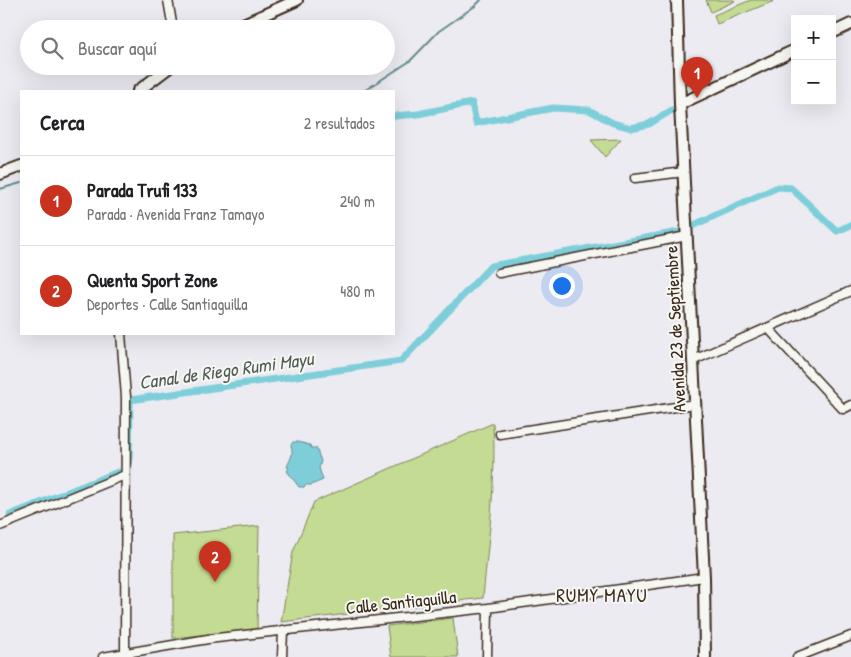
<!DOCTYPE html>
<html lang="es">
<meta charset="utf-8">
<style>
:root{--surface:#fff;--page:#f6f6f6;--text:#202124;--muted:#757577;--line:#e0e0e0;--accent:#c8321e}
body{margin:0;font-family:"Patrick Hand",sans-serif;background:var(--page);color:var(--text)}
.controls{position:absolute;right:15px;top:15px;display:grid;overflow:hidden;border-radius:0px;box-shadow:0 5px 20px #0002}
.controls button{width:45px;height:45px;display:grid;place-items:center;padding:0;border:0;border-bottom:1px solid var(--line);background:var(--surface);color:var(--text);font:25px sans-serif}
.you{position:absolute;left:561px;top:285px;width:18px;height:18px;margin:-12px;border:4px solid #fff;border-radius:50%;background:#1a73e8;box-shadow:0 0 0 8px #1a73e833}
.badge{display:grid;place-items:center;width:32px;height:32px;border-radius:50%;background:var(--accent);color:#fff;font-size:16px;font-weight:700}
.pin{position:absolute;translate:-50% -41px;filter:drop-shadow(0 1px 2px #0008)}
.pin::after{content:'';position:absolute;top:26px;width:18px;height:15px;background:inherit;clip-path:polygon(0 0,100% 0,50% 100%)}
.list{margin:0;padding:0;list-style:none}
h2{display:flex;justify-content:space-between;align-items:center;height:65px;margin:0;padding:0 20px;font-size:21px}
h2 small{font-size:16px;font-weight:400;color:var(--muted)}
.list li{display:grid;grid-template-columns:32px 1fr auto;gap:15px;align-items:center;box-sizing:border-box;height:90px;padding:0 20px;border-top:1px solid var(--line)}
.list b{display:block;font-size:19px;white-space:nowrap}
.list p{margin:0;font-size:16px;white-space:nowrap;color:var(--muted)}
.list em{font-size:16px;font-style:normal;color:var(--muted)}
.icon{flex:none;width:28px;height:28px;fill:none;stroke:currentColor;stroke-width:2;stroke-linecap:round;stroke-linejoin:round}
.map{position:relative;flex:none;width:851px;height:657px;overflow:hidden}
.search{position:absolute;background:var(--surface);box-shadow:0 5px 20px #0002;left:20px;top:20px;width:375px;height:55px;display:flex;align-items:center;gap:12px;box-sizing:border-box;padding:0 18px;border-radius:28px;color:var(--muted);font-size:19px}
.panel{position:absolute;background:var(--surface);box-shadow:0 5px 20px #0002;left:20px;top:90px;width:375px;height:245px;border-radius:0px}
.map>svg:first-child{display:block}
.green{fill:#c3db92;stroke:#7f8258}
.water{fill:#7eced9;stroke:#638c8e}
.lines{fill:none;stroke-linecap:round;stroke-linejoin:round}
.stream{stroke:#638c8e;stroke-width:2}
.canal{stroke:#7eced9;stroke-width:7}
.minor-casing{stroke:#3b2a1e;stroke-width:11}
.major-casing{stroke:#3b2a1e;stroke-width:14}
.minor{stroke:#f6f6f2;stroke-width:8}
.major{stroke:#f6f6f2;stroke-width:10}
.labels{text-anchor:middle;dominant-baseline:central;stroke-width:4;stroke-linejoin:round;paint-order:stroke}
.street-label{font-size:18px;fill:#3b2a1e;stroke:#f6f6f2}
.water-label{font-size:19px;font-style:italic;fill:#4f5b56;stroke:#f6f6f2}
.neighbourhood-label{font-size:19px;letter-spacing:1px;fill:#3b2a1e;stroke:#f6f6f2}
</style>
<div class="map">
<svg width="851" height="657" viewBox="0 0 851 657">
<rect width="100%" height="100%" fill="#ecebf2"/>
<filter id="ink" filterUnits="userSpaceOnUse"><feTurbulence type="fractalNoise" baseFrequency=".02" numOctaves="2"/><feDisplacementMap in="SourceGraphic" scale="10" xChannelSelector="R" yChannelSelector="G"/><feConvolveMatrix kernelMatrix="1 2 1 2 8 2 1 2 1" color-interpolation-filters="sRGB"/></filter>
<g filter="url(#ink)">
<path class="green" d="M706,0H734L735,1L711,12Z
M751,0H773L774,1L717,24L714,15Z
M621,139L605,157L591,140Z
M493,423C497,479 488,541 483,598L281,622L293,552L314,502Z
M259,526L257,629L173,638V535Z
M453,618L458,657H391L387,626Z"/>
<path class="water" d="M293,442H298L310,445L311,448H316L321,461L319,468L323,480L311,485H306L304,487H299L287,471L289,468L287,467C290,459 294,455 291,445Z"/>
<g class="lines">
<path class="stream" d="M364,91L410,61L439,31L475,6L481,0
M0,189L21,183"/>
<path class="canal" d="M394,116L418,114L472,103L476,123L553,108L589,110L613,123L631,128L649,124L672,110
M692,226L778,187L791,188L837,231L851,225
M129,467L130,400L401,361L491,266L679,232
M10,515L118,472"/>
<defs>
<path id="minor" d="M168,0L173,29
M635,178L684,172
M499,273L687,236
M768,328L843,409L851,405
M121,334L126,397L125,653L123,656
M694,360L851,291
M500,434L695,404
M0,526L125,475
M103,657L208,639L488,608L704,577
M282,657L283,630
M487,657L488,608
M797,657L851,636"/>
<path id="major" d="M677,0L680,104L704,577L705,657
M232,29L297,0
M832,33L851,24
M138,91L171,66
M680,104L795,50
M0,174L21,166"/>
</defs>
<use href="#minor" class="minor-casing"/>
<use href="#major" class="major-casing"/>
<use href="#minor" class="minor"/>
<use href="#major" class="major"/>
</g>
</g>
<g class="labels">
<g class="street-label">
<text transform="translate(675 329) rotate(-93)">Avenida 23 de Septiembre</text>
<text transform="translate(401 602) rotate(-6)">Calle Santiaguilla</text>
</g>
<g class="water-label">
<text transform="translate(226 370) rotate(-8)">Canal de Riego Rumi Mayu</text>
</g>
<g class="neighbourhood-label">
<text x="602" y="595">RUMY MAYU</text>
</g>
</g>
</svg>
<div class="controls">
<button>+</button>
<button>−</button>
</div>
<div class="you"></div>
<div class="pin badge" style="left:697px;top:98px">1</div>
<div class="pin badge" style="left:215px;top:582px">2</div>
<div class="search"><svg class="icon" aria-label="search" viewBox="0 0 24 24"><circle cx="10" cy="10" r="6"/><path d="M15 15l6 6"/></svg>Buscar aquí</div>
<section class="panel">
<h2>Cerca<small>2 resultados</small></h2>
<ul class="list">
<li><span class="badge">1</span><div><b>Parada Trufi 133</b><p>Parada · Avenida Franz Tamayo</p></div><em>240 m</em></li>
<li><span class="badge">2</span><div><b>Quenta Sport Zone</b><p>Deportes · Calle Santiaguilla</p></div><em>480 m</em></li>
</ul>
</section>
</div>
